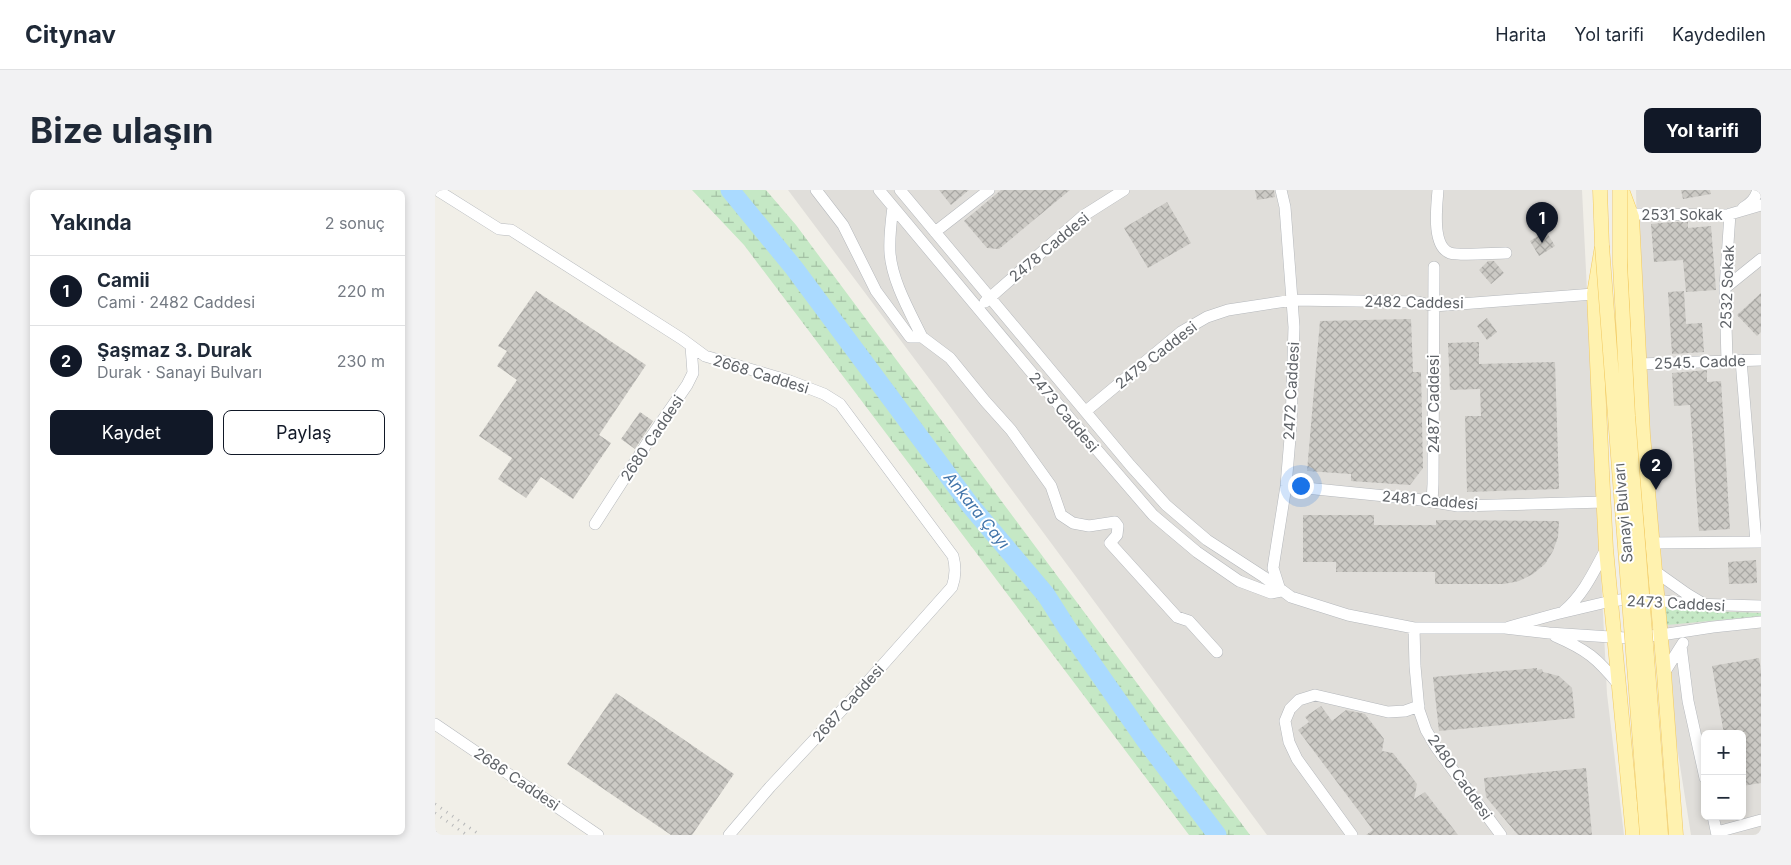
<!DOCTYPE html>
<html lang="tr">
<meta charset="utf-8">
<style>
:root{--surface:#fff;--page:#f2f2f3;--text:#1f2937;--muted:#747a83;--line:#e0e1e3;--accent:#111827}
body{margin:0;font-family:Inter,sans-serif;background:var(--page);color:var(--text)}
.controls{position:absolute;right:15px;bottom:15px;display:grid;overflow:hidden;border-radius:8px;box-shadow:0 2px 8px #0003}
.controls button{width:45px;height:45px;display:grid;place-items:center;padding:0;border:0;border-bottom:1px solid var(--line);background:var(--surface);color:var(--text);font:25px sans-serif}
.you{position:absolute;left:865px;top:295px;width:18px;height:18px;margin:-12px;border:4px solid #fff;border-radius:50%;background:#1a73e8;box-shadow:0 0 0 8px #1a73e833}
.badge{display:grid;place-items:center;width:32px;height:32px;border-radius:50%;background:var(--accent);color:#fff;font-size:16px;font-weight:700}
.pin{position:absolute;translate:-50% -41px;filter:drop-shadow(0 1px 2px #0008)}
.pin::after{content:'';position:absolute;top:26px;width:18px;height:15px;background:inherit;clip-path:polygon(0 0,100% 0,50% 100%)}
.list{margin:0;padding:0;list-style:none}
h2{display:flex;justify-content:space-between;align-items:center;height:65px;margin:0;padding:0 20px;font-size:21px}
h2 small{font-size:16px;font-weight:400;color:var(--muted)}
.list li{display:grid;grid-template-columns:32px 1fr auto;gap:15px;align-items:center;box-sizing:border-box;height:70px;padding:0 20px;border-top:1px solid var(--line)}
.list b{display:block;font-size:19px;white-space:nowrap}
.list p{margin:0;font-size:16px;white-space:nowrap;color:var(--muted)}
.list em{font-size:16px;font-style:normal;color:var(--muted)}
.actions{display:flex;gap:10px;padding:15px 20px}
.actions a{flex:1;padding:11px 0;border:1px solid var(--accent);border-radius:8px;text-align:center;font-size:18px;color:var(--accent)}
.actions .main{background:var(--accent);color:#fff}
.map{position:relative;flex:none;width:1326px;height:645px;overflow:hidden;border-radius:8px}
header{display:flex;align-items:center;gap:30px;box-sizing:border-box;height:70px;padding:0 25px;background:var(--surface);border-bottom:1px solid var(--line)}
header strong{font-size:24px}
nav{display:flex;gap:28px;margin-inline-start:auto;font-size:18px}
.intro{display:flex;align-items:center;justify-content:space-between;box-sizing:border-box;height:120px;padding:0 30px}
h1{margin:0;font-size:35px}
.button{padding:12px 22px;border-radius:8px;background:var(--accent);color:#fff;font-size:18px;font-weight:700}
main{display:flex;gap:30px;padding:0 30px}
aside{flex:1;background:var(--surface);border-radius:8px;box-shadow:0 2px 8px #0003}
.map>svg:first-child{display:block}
.industrial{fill:#e0deda;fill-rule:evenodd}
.grass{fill:url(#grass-dots)}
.wetland{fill:url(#wetland-marsh)}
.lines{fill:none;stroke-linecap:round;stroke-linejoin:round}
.river{stroke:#aadaff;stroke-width:19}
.building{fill:url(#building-cross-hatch)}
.minor-casing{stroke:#b5b8bc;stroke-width:12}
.major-casing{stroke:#f2c960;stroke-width:15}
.minor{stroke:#fff;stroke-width:11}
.major{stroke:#fff2af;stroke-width:14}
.rail{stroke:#b6b7b8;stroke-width:3;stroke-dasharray:1 6;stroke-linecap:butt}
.major-bridge-casing{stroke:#f2c960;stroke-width:15;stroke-linecap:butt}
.major-bridge{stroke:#fff2af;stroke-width:14}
.labels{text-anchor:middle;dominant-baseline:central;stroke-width:4;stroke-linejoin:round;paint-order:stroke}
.street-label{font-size:15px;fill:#5f6368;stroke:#fff}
.water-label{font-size:16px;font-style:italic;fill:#4174aa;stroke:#fff}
</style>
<header>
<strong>Citynav</strong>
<nav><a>Harita</a><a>Yol tarifi</a><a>Kaydedilen</a></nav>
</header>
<div class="intro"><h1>Bize ulaşın</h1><a class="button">Yol tarifi</a></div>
<main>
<aside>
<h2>Yakında<small>2 sonuç</small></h2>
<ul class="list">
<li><span class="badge">1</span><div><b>Camii</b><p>Cami · 2482 Caddesi</p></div><em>220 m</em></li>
<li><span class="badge">2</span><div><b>Şaşmaz 3. Durak</b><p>Durak · Sanayi Bulvarı</p></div><em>230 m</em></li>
</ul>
<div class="actions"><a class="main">Kaydet</a><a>Paylaş</a></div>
</aside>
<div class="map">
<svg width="1326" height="645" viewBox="0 0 1326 645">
<defs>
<pattern id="grass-dots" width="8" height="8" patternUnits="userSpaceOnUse" patternTransform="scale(1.25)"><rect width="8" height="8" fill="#c5e8c5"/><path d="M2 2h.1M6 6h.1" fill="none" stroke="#a3c0a4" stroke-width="1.8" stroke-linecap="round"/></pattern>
<pattern id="wetland-marsh" width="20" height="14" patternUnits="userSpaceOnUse" patternTransform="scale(1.25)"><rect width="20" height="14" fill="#c5e8c5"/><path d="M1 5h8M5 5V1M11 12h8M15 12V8" fill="none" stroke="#a3c0a4"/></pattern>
<pattern id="building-cross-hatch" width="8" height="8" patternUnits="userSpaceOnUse" patternTransform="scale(1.25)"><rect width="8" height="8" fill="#cccac5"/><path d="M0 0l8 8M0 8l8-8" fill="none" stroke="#a9a8a4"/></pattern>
</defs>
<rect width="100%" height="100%" fill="#f1efe8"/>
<path class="industrial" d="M353,0H1147L1172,504L1189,645H832L514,215Z
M1201,0H1326V645H1256L1208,343ZM1270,544H1307V626H1270Z"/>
<path class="grass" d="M1229,417L1269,421L1326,423V426L1232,435Z"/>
<path class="wetland" d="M257,0H331L361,35L815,645H754L309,55Z"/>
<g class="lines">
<path class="river" d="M295,0L359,78L535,315L611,405L632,438L711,551L782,645"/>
</g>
<path class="building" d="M504,0H534L516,15Z
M566,0H635L564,59L552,58L529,31Z
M820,0H839L840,7L822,10Z
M1246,0H1275L1276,4L1248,9Z
M732,12L756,53L713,78L689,38Z
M1238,32H1253V38L1276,36L1281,100L1251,102L1248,70L1219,72L1216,34Z
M1111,41L1120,56L1104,66L1095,51Z
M1053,71H1059L1069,83L1056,94L1044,80Z
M101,101L211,175L164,245L176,253L138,309L106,287L91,308L63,289L77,268L44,246L82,190L62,176L72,161L63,156Z
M1249,101L1251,134L1267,133L1269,162L1237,164L1233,102Z
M1326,103V142L1322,146L1302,125Z
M1052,128L1062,142L1052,150L1042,136Z
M976,129L978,182H986L988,278L975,295L916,291V284L872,281L885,131Z
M1044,152V174L1120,172L1124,299L1032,302L1030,226H1046L1045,199L1015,200L1013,153Z
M1272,180V192L1286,191L1295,339L1264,341L1255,215L1239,216L1237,183Z
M205,222L218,231L200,259L186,249Z
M868,325H939V335H1001V330L1124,331L1123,347L1118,361L1110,374L1098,384L1084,391L1069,394H1000V382H901V372H868Z
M1321,370L1322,393L1294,394L1293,372Z
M1324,468L1326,481V593L1307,596V544H1289L1277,476Z
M1102,478V480L1107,479L1108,482L1124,486L1137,498L1140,528L1004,541L998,487Z
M181,503L299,584L257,645H236L132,574Z
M886,516L897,531L911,520L930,524L949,549L947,561L958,563L982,594L979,609L990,602L1023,645H931L938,640L863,540L874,532L870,527Z
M1151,578L1157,645H1083L1051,607L1049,588Z"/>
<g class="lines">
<defs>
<path id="minor" d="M2,0L64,39L76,40L247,149L270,166L355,191L389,204L405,214L518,366C521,377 521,386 517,397L420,506L335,597L294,645
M381,0L408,35L441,101L475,147H487L515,168L550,211L576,240L616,296L626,325L638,333L654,336L680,332L683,336L682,345L675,353L742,427L754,431L782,462
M444,0L638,232L718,325L762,362L804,391L836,403L846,401
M465,0L695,275L731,315L772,350L829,387L856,407L913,425L979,438H1070L1114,443L1191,448L1226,445L1278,437L1326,432
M1003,0C1002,15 996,56 1015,63C1024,66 1059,63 1071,63
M458,17C456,32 454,48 455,63C457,91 475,122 487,147
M1308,18C1316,13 1320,9 1323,0
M1197,24L1292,25L1326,15
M500,42L554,0
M1290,98L1326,69
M550,112L648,26L689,0
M1306,170L1321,352
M1292,171L1290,98L1295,24
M1204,174L1326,170
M651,221L746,142L772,127L793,120L858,110L983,112L999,116L1159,104
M851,296L980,309L1023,316L1169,312
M997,312L998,294L999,77
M160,334L216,247L252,195L258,183L256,156
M1217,353L1326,352
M1221,382L1252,404L1267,413
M845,400L838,378L851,296L856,236L859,137L850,17L846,0
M1129,421C1149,404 1159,381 1171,359
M1074,437L1121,424L1176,411L1201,408L1256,414L1326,416
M979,438L980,476L984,520L991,540L1001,557L1066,645
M1120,446C1152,460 1162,468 1184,495
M1246,456L1253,511L1270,588
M1229,483L1248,453
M0,534L163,645
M1278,626L1282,645
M1282,642L1326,630
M917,645L862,569L854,552L850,531L855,519L864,510L880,505L953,522L970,521L984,516"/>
<path id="major" d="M1165,0L1167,56L1159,104L1167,281L1171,359L1198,645
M1187,0L1197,27L1208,245L1229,483L1241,645"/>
</defs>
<use href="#minor" class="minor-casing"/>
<use href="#major" class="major-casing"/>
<use href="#minor" class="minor"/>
<use href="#major" class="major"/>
<path class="rail" d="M0,614L45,645
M0,623L32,645
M0,642L4,645"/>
<defs>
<path id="major-bridge" d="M1185,0V74L1193,226L1226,645
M1167,56L1212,645"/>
</defs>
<use href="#major-bridge" class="major-bridge-casing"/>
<use href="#major-bridge" class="major-bridge"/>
</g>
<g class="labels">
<g class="street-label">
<text x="1247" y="24">2531 Sokak</text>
<text transform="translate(614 57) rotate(-40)">2478 Caddesi</text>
<text transform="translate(1292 97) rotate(-88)">2532 Sokak</text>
<text transform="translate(979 112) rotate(1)">2482 Caddesi</text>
<text transform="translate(721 165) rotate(-38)">2479 Caddesi</text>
<text transform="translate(1265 172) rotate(-2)">2545. Cadde</text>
<text transform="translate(326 184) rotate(17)">2668 Caddesi</text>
<text transform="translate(856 201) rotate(-87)">2472 Caddesi</text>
<text transform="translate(998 214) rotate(-90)">2487 Caddesi</text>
<text transform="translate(629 222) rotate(50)">2473 Caddesi</text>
<text transform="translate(217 248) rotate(-56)">2680 Caddesi</text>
<text transform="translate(995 310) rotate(5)">2481 Caddesi</text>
<text transform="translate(1188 323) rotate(-95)">Sanayi Bulvarı</text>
<text transform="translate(1241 413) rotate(3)">2473 Caddesi</text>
<text transform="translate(413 513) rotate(-48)">2687 Caddesi</text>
<text transform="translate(1025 587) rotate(55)">2480 Caddesi</text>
<text transform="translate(82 589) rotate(34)">2686 Caddesi</text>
</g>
<g class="water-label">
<text transform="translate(542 320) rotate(51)">Ankara Çayı</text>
</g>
</g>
</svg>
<div class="controls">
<button>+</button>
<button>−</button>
</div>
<div class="you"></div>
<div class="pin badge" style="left:1107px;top:53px">1</div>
<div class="pin badge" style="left:1221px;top:300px">2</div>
</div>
</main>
